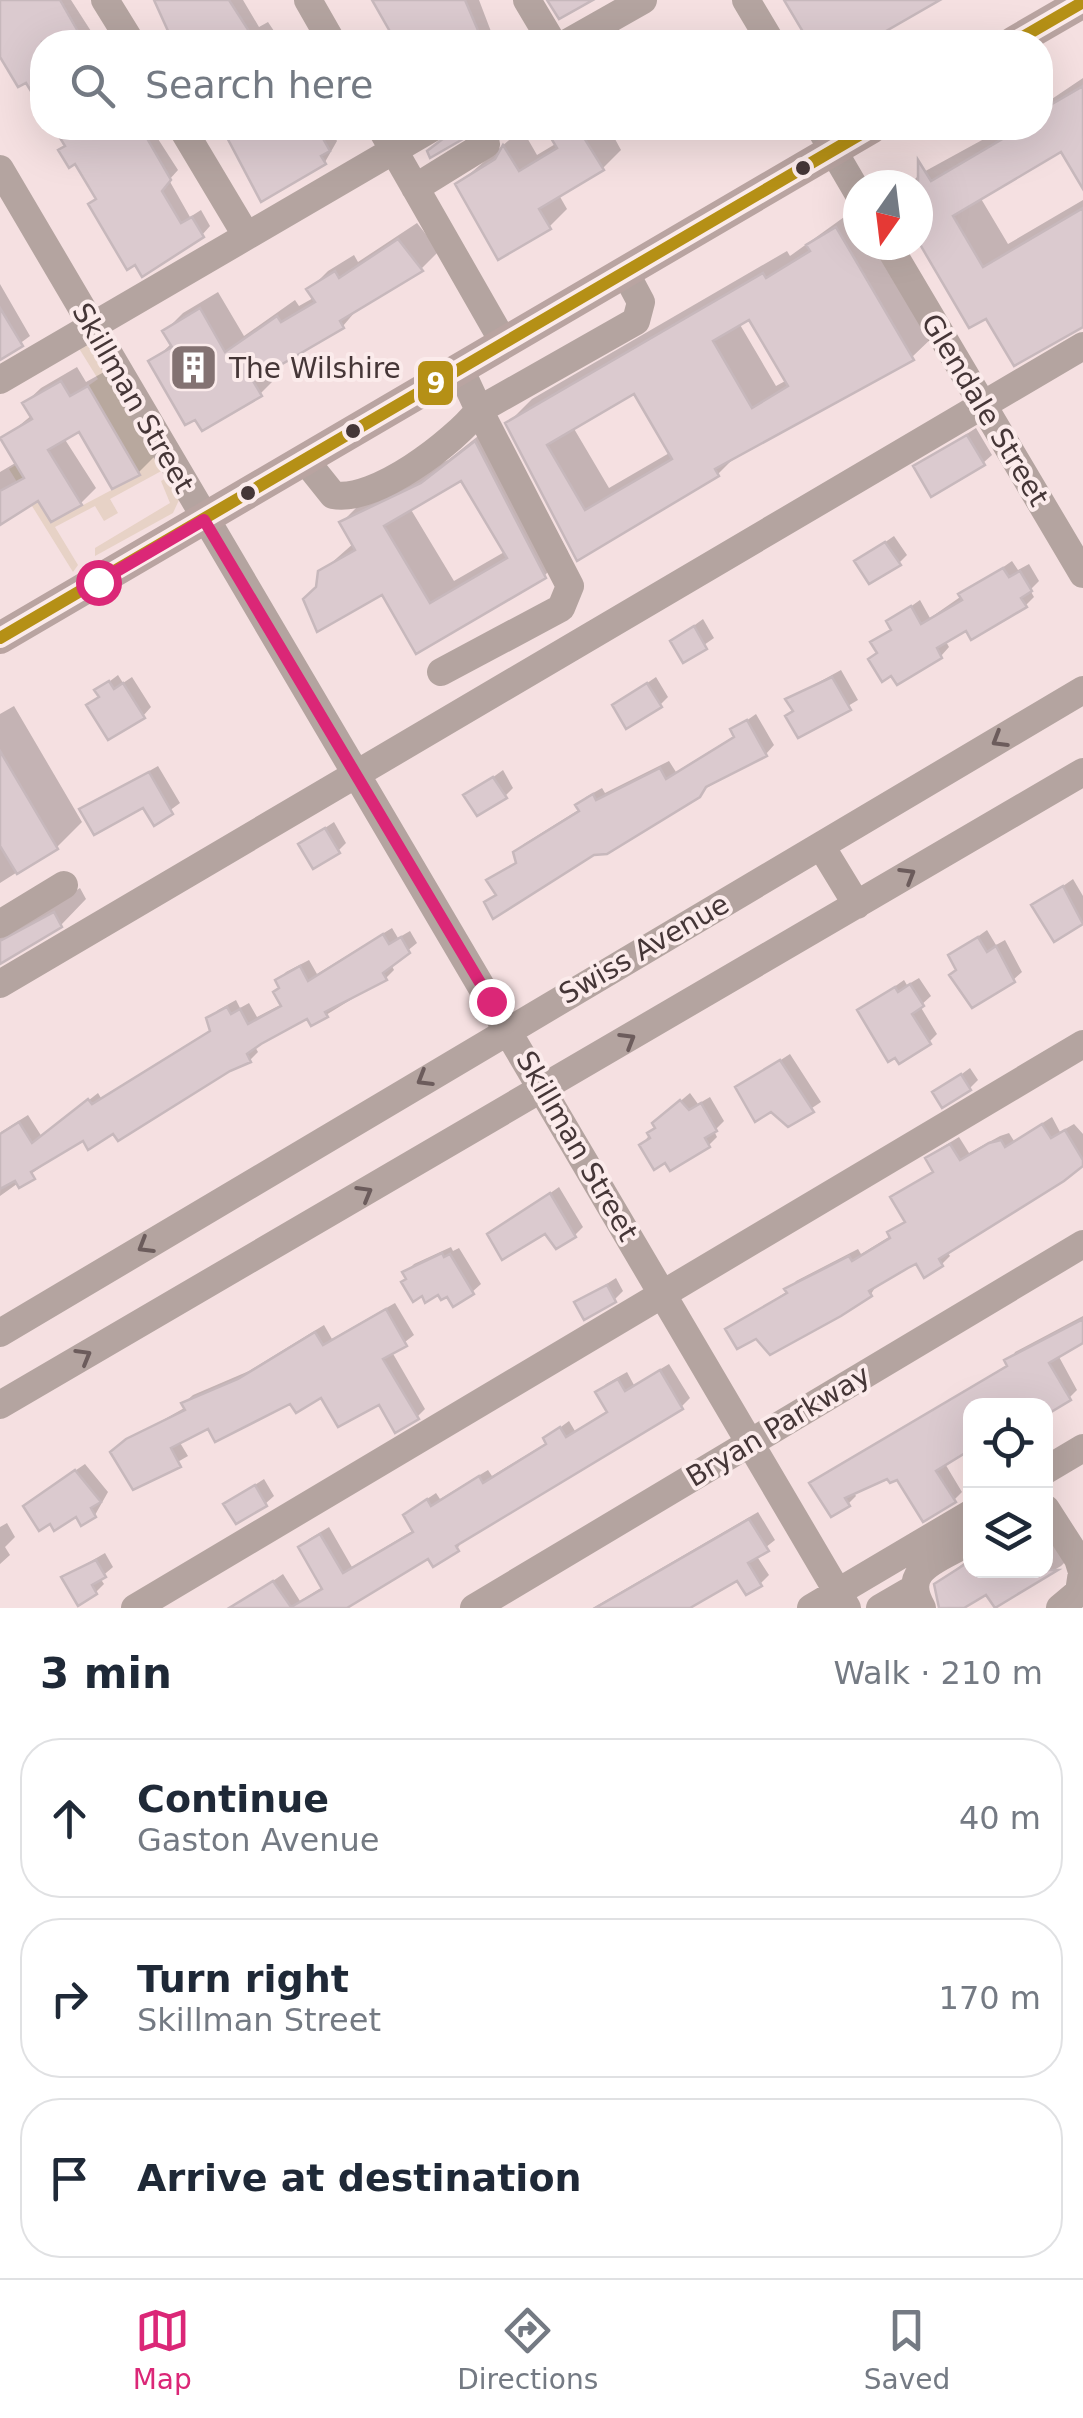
<!DOCTYPE html>
<meta charset="utf-8">
<style>
:root{--surface:#fff;--page:#f6f6f7;--text:#1f2937;--muted:#747a83;--line:#e0e1e3;--accent:#db2777}
body{margin:0;font-family:"DejaVu Sans",sans-serif;background:var(--page);color:var(--text)}
.controls{position:absolute;right:30px;bottom:30px;display:grid;overflow:hidden;border-radius:20px;box-shadow:0 10px 40px #0002}
.controls button{width:90px;height:90px;display:grid;place-items:center;padding:0;border:0;border-bottom:2px solid var(--line);background:var(--surface);color:var(--text);font:50px sans-serif}
.compass{position:absolute;left:843px;top:170px;width:90px;height:90px;border-radius:50%;background:var(--surface);box-shadow:0 10px 40px #0002;rotate:194deg}
.stop{position:absolute;width:30px;height:30px;margin:-22px;border:8px solid #db2777;border-radius:50%;background:#fff}
.stop.end{background:#db2777;border-color:#fff;box-shadow:0 2px 10px #0008}
.list{margin:0;padding:0;list-style:none}
h2{display:flex;justify-content:space-between;align-items:center;height:130px;margin:0;padding:0 40px;font-size:42px}
h2 small{font-size:32px;font-weight:400;color:var(--muted)}
.list li{display:grid;grid-template-columns:65px 1fr auto;gap:30px;align-items:center;box-sizing:border-box;height:160px;margin:0 20px 20px;padding:0 20px;border:2px solid var(--line);border-radius:40px}
.list b{display:block;font-size:38px;white-space:nowrap}
.list p{margin:0;font-size:32px;white-space:nowrap;color:var(--muted)}
.list em{font-size:32px;font-style:normal;color:var(--muted)}
.icon{flex:none;width:55px;height:55px;fill:none;stroke:currentColor;stroke-width:2;stroke-linecap:round;stroke-linejoin:round}
.map{position:relative;flex:none;width:1083px;height:1608px;overflow:hidden}
.search{position:absolute;background:var(--surface);box-shadow:0 10px 40px #0002;left:30px;right:30px;top:30px;height:110px;display:flex;align-items:center;gap:25px;box-sizing:border-box;padding:0 35px;border-radius:40px;color:var(--muted);font-size:38px}
.sheet{height:670px;background:var(--surface)}
nav{display:flex;justify-content:space-around;align-items:center;box-sizing:border-box;height:140px;border-top:2px solid var(--line);background:var(--surface);font-size:28px;color:var(--muted)}
nav a{display:grid;justify-items:center;gap:5px}
nav .on{color:var(--accent)}
.map>svg:first-child{display:block}
.green{fill:#e7d2c6}
.shadow{fill:#0003;fill-rule:evenodd}
.building{fill:#dbcacf;stroke:#c7b8bc;stroke-width:2.5;fill-rule:evenodd}
.lines{fill:none;stroke-linecap:round;stroke-linejoin:round}
.minor{stroke:#b4a4a0;stroke-width:28}
.major{stroke:#b9a4a1;stroke-width:32}
.bus-1-casing{stroke:#fbebeb;stroke-width:20}
.bus-1{stroke:#b59016;stroke-width:12}
.oneway{stroke:#6c5c5c}
.route{stroke:#db2777;stroke-width:12}
.bus-dot{fill:#453637;stroke:#fbebeb;stroke-width:4}
.labels{text-anchor:middle;dominant-baseline:central;stroke-width:8;stroke-linejoin:round;paint-order:stroke}
.poi-label{font-size:28px;fill:#453637;stroke:#fbebeb;text-anchor:start}
.street-label{font-size:28px;fill:#453637;stroke:#fbebeb}
.line-badge{stroke:#fbebeb;stroke-width:4}
.badge-label{font-size:28px;text-anchor:middle;font-weight:bold;fill:#fff}
</style>
<div class="map">
<svg width="1083" height="1608" viewBox="0 0 1083 1608">
<rect width="100%" height="100%" fill="#f5e0e1"/>
<path class="green" d="M75,342L90,343L165,469L110,499L118,513L104,521L95,506L55,527L78,565L73,572L9,469L16,465L51,522L140,475L88,386L98,379Z
M168,477L179,500L173,513L95,556V548L170,503L161,481Z"/>
<path class="shadow" d="M0,0H71L98,42H42V104L0,28Z
M155,0H243L259,27L268,22L276,34L268,42H177Z
M376,0H479L495,42H400Z
M1083,78V184L1062,148L980,197L1008,244L1083,200V324L987,315L918,236V185H909L920,174L1004,128H1040V107Z
M57,128H151L178,170L169,180L190,217L201,210L210,226L202,235L91,204L98,197Z
M224,128H330L337,141L325,162L262,199Z
M548,128H609L621,150L603,168L559,195L567,209L549,227L458,184L522,129L537,155L557,143Z
M858,207V245H884L936,334L912,357L738,454L718,474L577,557L508,423L532,399L787,251L790,256ZM750,316L787,380L776,386L739,323ZM634,391L671,452L609,488L573,427Z
M417,223L439,251L421,269L360,306L343,326L273,367L278,376L260,394L152,362L172,343L165,331L183,313L218,292L244,336L295,300L299,306L315,297L310,289L328,271L354,255L358,262Z
M0,284L30,336L0,358Z
M77,367L86,382L104,372L154,457L138,473L79,429L64,438L96,488L81,503L39,498L0,522V472L17,462L3,439L32,415L25,403L41,388Z
M497,421L568,552L544,576L417,650L383,592L319,587L321,572L354,543L342,522L365,499L448,460ZM462,477L506,551L454,581L410,508Z
M976,428L992,455L983,463L916,467Z
M894,536L907,555L899,563L858,561Z
M1012,561L1018,570L1029,564L1039,581L1030,590L1034,597L1026,605L945,640L949,647L941,656L898,682L874,643L893,628L889,622L920,600L930,618Z
M703,619L714,638L684,659L673,641Z
M841,670L858,700L799,735L788,699Z
M118,675L123,683L132,677L151,707L143,716L90,706L101,696L97,691Z
M656,677L668,697L660,705H615Z
M14,706L82,822L57,847L0,883V714Z
M756,714L774,745L766,754L594,852L487,903L497,893L489,880L518,861L516,853L524,844L580,809L578,806L586,797L602,788L605,793L669,761L676,772L736,735L733,730Z
M158,766L180,803L154,822L143,804L83,809Z
M503,770L513,788L505,796H467Z
M334,822L346,843L338,851L301,844Z
M1073,879L1083,896V921L1055,938L1035,906Z
M80,888L86,899L61,925L0,962V922L36,915Z
M392,928L398,938L410,931L417,943L391,964L394,970L386,978L326,1015H309L254,1045L258,1052L250,1060L114,1130L83,1137L0,1196L1,1132L28,1115L42,1137L98,1093L101,1098L212,1029L209,1019L218,1010L236,1000L240,1008L249,1003L257,1017L282,1004L278,981L286,972L309,960L317,974Z
M987,930L996,945L1005,940L1022,972L1013,980L958,969L951,956Z
M919,978L931,996L920,1006L937,1034L929,1042L860,1011L904,980L907,985Z
M790,1054L821,1102L788,1124L738,1088Z
M970,1068L978,1080L970,1088L936,1093Z
M690,1093L698,1104L710,1097L724,1121L714,1131L717,1137L709,1145L666,1160L642,1145L664,1115Z
M1052,1117L1060,1132L1074,1124L1083,1134V1164L947,1251L950,1256L942,1264L917,1261L878,1283L871,1294L770,1351L756,1336L728,1329L788,1291L796,1281L858,1249L861,1254L892,1235L906,1220L894,1198L935,1170L928,1159L936,1151L959,1137L969,1153L1000,1136L1009,1133L1014,1141Z
M559,1187L583,1227L575,1235L546,1231L490,1235Z
M451,1247L453,1251L459,1248L481,1284L472,1292L447,1294L409,1278L406,1272L414,1264Z
M616,1278L623,1291L614,1300L577,1303Z
M395,1303L414,1335L392,1352L425,1409L417,1417L380,1401L322,1395L291,1401L209,1426L179,1441L188,1456L134,1487L121,1444L186,1407L184,1403L193,1395L249,1371L324,1325L332,1339Z
M1083,1316V1340L1058,1355L1077,1390L1069,1398L1046,1412V1406H970V1446L944,1462L962,1492L954,1500L898,1477L853,1491L856,1496L848,1504L813,1483L1009,1364L1015,1352Z
M669,1364L690,1398L681,1407L464,1538L457,1549L429,1556L341,1608H244L241,1603L283,1574L300,1601L324,1586L301,1547L309,1539L329,1527L352,1567L414,1530L415,1507L436,1493L440,1499L488,1470L492,1476L548,1442L546,1438L569,1421L575,1431L609,1410L598,1393L606,1384L627,1372L634,1385Z
M85,1464L108,1492L95,1515L82,1523L77,1513L35,1498Z
M264,1479L274,1496L265,1504H226Z
M1046,1508L1074,1553L1061,1566L995,1605L987,1591L959,1608H944L937,1584L970,1558V1570H1046Z
M758,1512L775,1540L756,1555L769,1575L760,1584L737,1577L688,1608H593Z
M7,1523L15,1537L5,1547L10,1555L0,1564V1527Z
M105,1553L113,1567L100,1578L104,1584L96,1592L64,1577Z"/>
<path class="building" d="M0,0H60L84,42H42V109L26,83L18,87L0,57Z
M154,0H229L256,42H173Z
M372,0H465L483,42H396Z
M547,0H593L559,19Z
M784,0H940L867,42H809Z
M1083,86V189L1061,152L953,216L983,267L1083,208V327L1014,366L986,319L969,328L918,241V160L931,181L1021,128H1040V111Z
M54,128H141L171,180L162,191L181,223L192,217L204,237L142,277L135,265L127,270L88,204L96,199L75,164L69,168L58,150L65,146Z
M222,128H317L330,151L321,156L326,164L261,202Z
M457,128H482L430,158L427,151Z
M545,128H578L604,170L539,209L551,229L498,260L455,184L495,159L503,145L519,171L557,148Z
M836,227L914,360L715,469L719,476L577,561L505,423L763,273L766,278L810,251L806,245ZM749,320L788,386L752,408L713,341ZM634,394L672,459L585,510L547,445Z
M398,239L423,271L340,321L344,328L253,381L262,396L202,431L195,420L185,425L148,361L172,347L162,331L200,308L225,352L277,316L281,322L315,302L306,289L335,271L339,278Z
M0,308L23,346L0,360Z
M61,381L70,396L88,386L140,475L112,489L79,432L48,450L82,505L51,522L38,501L0,525V491L24,478L0,438L32,419L22,403Z
M967,435L985,465L931,497L913,466Z
M475,441L546,578L416,654L382,595L317,632L303,599L316,587L318,571L355,550L339,522L421,483ZM461,481L507,558L430,603L384,526Z
M885,542L901,565L869,584L854,561Z
M1003,568L1009,577L1020,571L1032,591L1021,598L1027,607L971,640L966,631L937,648L942,658L897,685L891,676L882,682L868,659L877,653L870,642L891,630L886,621L911,606L921,624L962,600L958,594Z
M694,626L707,649L683,663L670,641Z
M832,677L851,710L798,738L785,716L793,711L785,699Z
M109,681L114,689L123,683L145,718L108,740L86,705L99,697L94,690Z
M647,683L662,707L626,729L612,705Z
M747,720L767,756L706,787L700,797L607,854L594,855L493,919L484,902L496,895L486,880L516,863L513,852L579,811L575,805L593,794L596,800L660,768L666,779L734,737L730,729Z
M0,751L58,849L17,874L0,846Z
M149,772L173,814L154,826L143,808L94,835L79,809Z
M493,777L507,798L477,816L463,795Z
M325,828L340,853L313,869L298,844Z
M1063,886L1083,924L1054,942L1031,905Z
M54,912L62,927L0,964V941Z
M383,934L389,944L401,937L410,953L383,973L387,980L325,1012L328,1017L311,1026L307,1019L261,1044L247,1054L251,1062L230,1071L118,1141L113,1134L88,1150L83,1141L31,1172L35,1179L19,1188L15,1181L0,1189V1134L19,1122L32,1143L88,1099L92,1104L210,1031L206,1018L227,1007L231,1014L240,1009L248,1024L281,1006L273,992L279,988L275,980L300,966L308,981Z
M978,937L987,952L996,946L1015,982L972,1008L949,975L956,970L948,955Z
M910,984L924,1006L912,1014L931,1044L899,1064L895,1058L888,1062L857,1010L895,987L898,992Z
M780,1060L814,1112L788,1127L771,1112L755,1122L735,1087Z
M961,1074L971,1090L942,1108L932,1092Z
M680,1100L689,1110L701,1103L717,1131L705,1138L710,1147L670,1171L665,1163L654,1170L639,1145L650,1138L647,1133L655,1128L652,1123Z
M1042,1124L1051,1138L1065,1130L1083,1160V1166L1064,1181L939,1259L943,1266L924,1278L916,1264L908,1268L869,1291L872,1296L841,1316L770,1355L756,1339L737,1349L725,1329L787,1293L784,1289L849,1256L852,1261L890,1238L887,1232L905,1222L890,1197L933,1172L925,1158L950,1144L960,1160L989,1143L1001,1140L1005,1147Z
M550,1193L576,1237L556,1249L545,1234L502,1260L487,1234Z
M442,1253L444,1257L450,1254L474,1294L453,1307L447,1297L441,1300L438,1295L425,1303L422,1296L413,1302L401,1282L406,1279L402,1272Z
M607,1285L616,1302L584,1320L574,1302Z
M386,1309L407,1346L383,1359L419,1419L395,1433L379,1405L338,1427L321,1398L296,1413L290,1404L215,1442L208,1429L171,1448L181,1467L133,1490L110,1452L126,1439L185,1410L181,1403L238,1379L315,1332L323,1345Z
M1083,1319V1343L1049,1363L1071,1400L1046,1415V1406H970V1450L936,1471L956,1502L923,1522L897,1480L890,1483L887,1479L845,1498L850,1506L831,1517L809,1483L1007,1366L1004,1360Z
M660,1370L683,1409L456,1546L459,1551L433,1567L428,1559L347,1608H229L273,1581L291,1607L322,1589L298,1547L320,1534L343,1573L413,1532L403,1515L427,1499L431,1506L479,1476L483,1483L546,1444L543,1438L560,1427L566,1437L607,1412L595,1392L618,1379L625,1391Z
M75,1470L101,1502L91,1508L96,1517L81,1526L76,1517L54,1531L50,1524L39,1531L23,1506Z
M255,1485L267,1506L236,1524L223,1504Z
M749,1519L769,1551L748,1563L762,1586L746,1595L737,1581L690,1608H595Z
M96,1560L106,1577L92,1585L97,1594L78,1606L61,1577Z
M970,1561V1570H1058L995,1608L986,1595L964,1608H939L934,1584Z"/>
<g class="lines">
<path class="minor" d="M105,0L131,42
M308,0L332,42
M527,0L552,42
M746,0L771,42
M569,42L643,0
M182,128L246,235
M381,128L504,343
M820,128L858,193
M0,169L847,1608
M415,188L486,144
M888,245L1083,574
M0,380L432,128
M305,460L333,495C375,503 454,442 479,410L460,369
M441,672L561,608L570,586L479,410L636,321L641,302L625,272
M821,846L857,905
M0,924L64,885
M0,984L1083,346
M0,1333L1083,690
M0,1405L1083,772
M1046,1470L1083,1448
M1046,1509L1078,1559L1082,1572L1079,1592L1060,1608
M135,1608L1083,1044
M474,1608L1083,1244
M811,1608L970,1514
M880,1608L911,1590
M922,1608C899,1568 939,1560 970,1541"/>
<path class="major" d="M1014,42L1083,2
M0,638L871,128"/>
<defs>
<path id="bus-1" d="M1014,42L1083,2
M0,638L871,128"/>
</defs>
<use href="#bus-1" class="bus-1-casing"/>
<use href="#bus-1" class="bus-1"/>
</g>
<defs><path id="oneway-chevron" d="M-2-3.5L2.5 0L-2 3.5" fill="none" stroke-width="1.6" stroke-linecap="round" stroke-linejoin="round" transform="scale(2.5)"/></defs>
<g class="oneway">
<use href="#oneway-chevron" transform="translate(999 740) rotate(149)"/>
<use href="#oneway-chevron" transform="translate(908 875) rotate(-31)"/>
<use href="#oneway-chevron" transform="translate(628 1040) rotate(-31)"/>
<use href="#oneway-chevron" transform="translate(424 1079) rotate(149)"/>
<use href="#oneway-chevron" transform="translate(365 1193) rotate(-30)"/>
<use href="#oneway-chevron" transform="translate(145 1246) rotate(149)"/>
<use href="#oneway-chevron" transform="translate(84 1356) rotate(-30)"/>
</g>
<g class="lines">
<path class="route" d="M98,582L204,520L491,1001"/>
</g>
<defs>
<symbol id="building-square" viewBox="-11 -11 22 22"><rect x="-9" y="-9" width="18" height="18" rx="4" fill="#837272" stroke="#fbebeb"/><path d="M-4-6H4V6H1V3H-1V6H-4ZM-2.5-4.3h1.7v1.8h-1.7ZM.8-4.3h1.7v1.8H.8ZM-2.5-1h1.7V.8h-1.7ZM.8-1h1.7V.8H.8Z" fill="#fff"/></symbol>
</defs>
<g fill-rule="evenodd">
<use href="#building-square" x="166" y="340" width="55" height="55"/>
</g>
<g class="bus-dot">
<circle cx="803" cy="168" r="9"/>
<circle cx="353" cy="431" r="9"/>
<circle cx="248" cy="493" r="9"/>
</g>
<g class="labels">
<g class="poi-label">
<text x="229" y="368">The Wilshire</text>
</g>
<g class="street-label">
<text transform="translate(133 398) rotate(60)">Skillman Street</text>
<text transform="translate(985 410) rotate(59)">Glendale Street</text>
<text transform="translate(644 949) rotate(-30)">Swiss Avenue</text>
<text transform="translate(577 1146) rotate(60)">Skillman Street</text>
<text transform="translate(778 1426) rotate(-31)">Bryan Parkway</text>
</g>
</g>
<rect class="line-badge" x="416" y="359" width="39" height="48" rx="10" fill="#b59016"/>
<g class="badge-label">
<text x="436" y="393">9</text>
</g>
</svg>
<div class="controls">
<button><svg class="icon" aria-label="locate" viewBox="0 0 24 24"><circle cx="12" cy="12" r="6"/><path d="M12 2v4M12 18v4M2 12h4M18 12h4"/></svg></button>
<button><svg class="icon" aria-label="layers" viewBox="0 0 24 24"><path d="M12 4l9 5-9 5-9-5zM3 14l9 5 9-5"/></svg></button>
</div>
<svg class="compass" viewBox="-18 -18 36 36"><path d="M0-13l5 13h-10z" fill="#e53935"/><path d="M0 13l5-13h-10z" fill="#747a83"/></svg>
<div class="stop" style="left:98px;top:582px"></div>
<div class="stop end" style="left:491px;top:1001px"></div>
<div class="search"><svg class="icon" aria-label="search" viewBox="0 0 24 24"><circle cx="10" cy="10" r="6"/><path d="M15 15l6 6"/></svg>Search here</div>
</div>
<section class="sheet">
<h2>3 min<small>Walk · 210 m</small></h2>
<ul class="list">
<li><svg class="icon" aria-label="ahead" viewBox="0 0 24 24"><path d="M12 20V5M6 11l6-6 6 6"/></svg><div><b>Continue</b><p>Gaston Avenue</p></div><em>40 m</em></li>
<li><svg class="icon" aria-label="right" viewBox="0 0 24 24"><path d="M7 20v-9h11M14 6l5 5-5 5"/></svg><div><b>Turn right</b><p>Skillman Street</p></div><em>170 m</em></li>
<li><svg class="icon" aria-label="arrive" viewBox="0 0 24 24"><path d="M6 21V4h12l-3 4 3 4H6"/></svg><div><b>Arrive at destination</b></div></li>
</ul>
</section>
<nav>
<a class="on"><svg class="icon" aria-label="map" viewBox="0 0 24 24"><path d="M3 6l6-2 6 2 6-2v14l-6 2-6-2-6 2zM9 4v14M15 6v14"/></svg>Map</a>
<a><svg class="icon" aria-label="directions" viewBox="0 0 24 24"><path d="M12 3l9 9-9 9-9-9zM9 14v-3h6M13 9l2 2-2 2"/></svg>Directions</a>
<a><svg class="icon" aria-label="saved" viewBox="0 0 24 24"><path d="M7 4h10v16l-5-4-5 4z"/></svg>Saved</a>
</nav>
